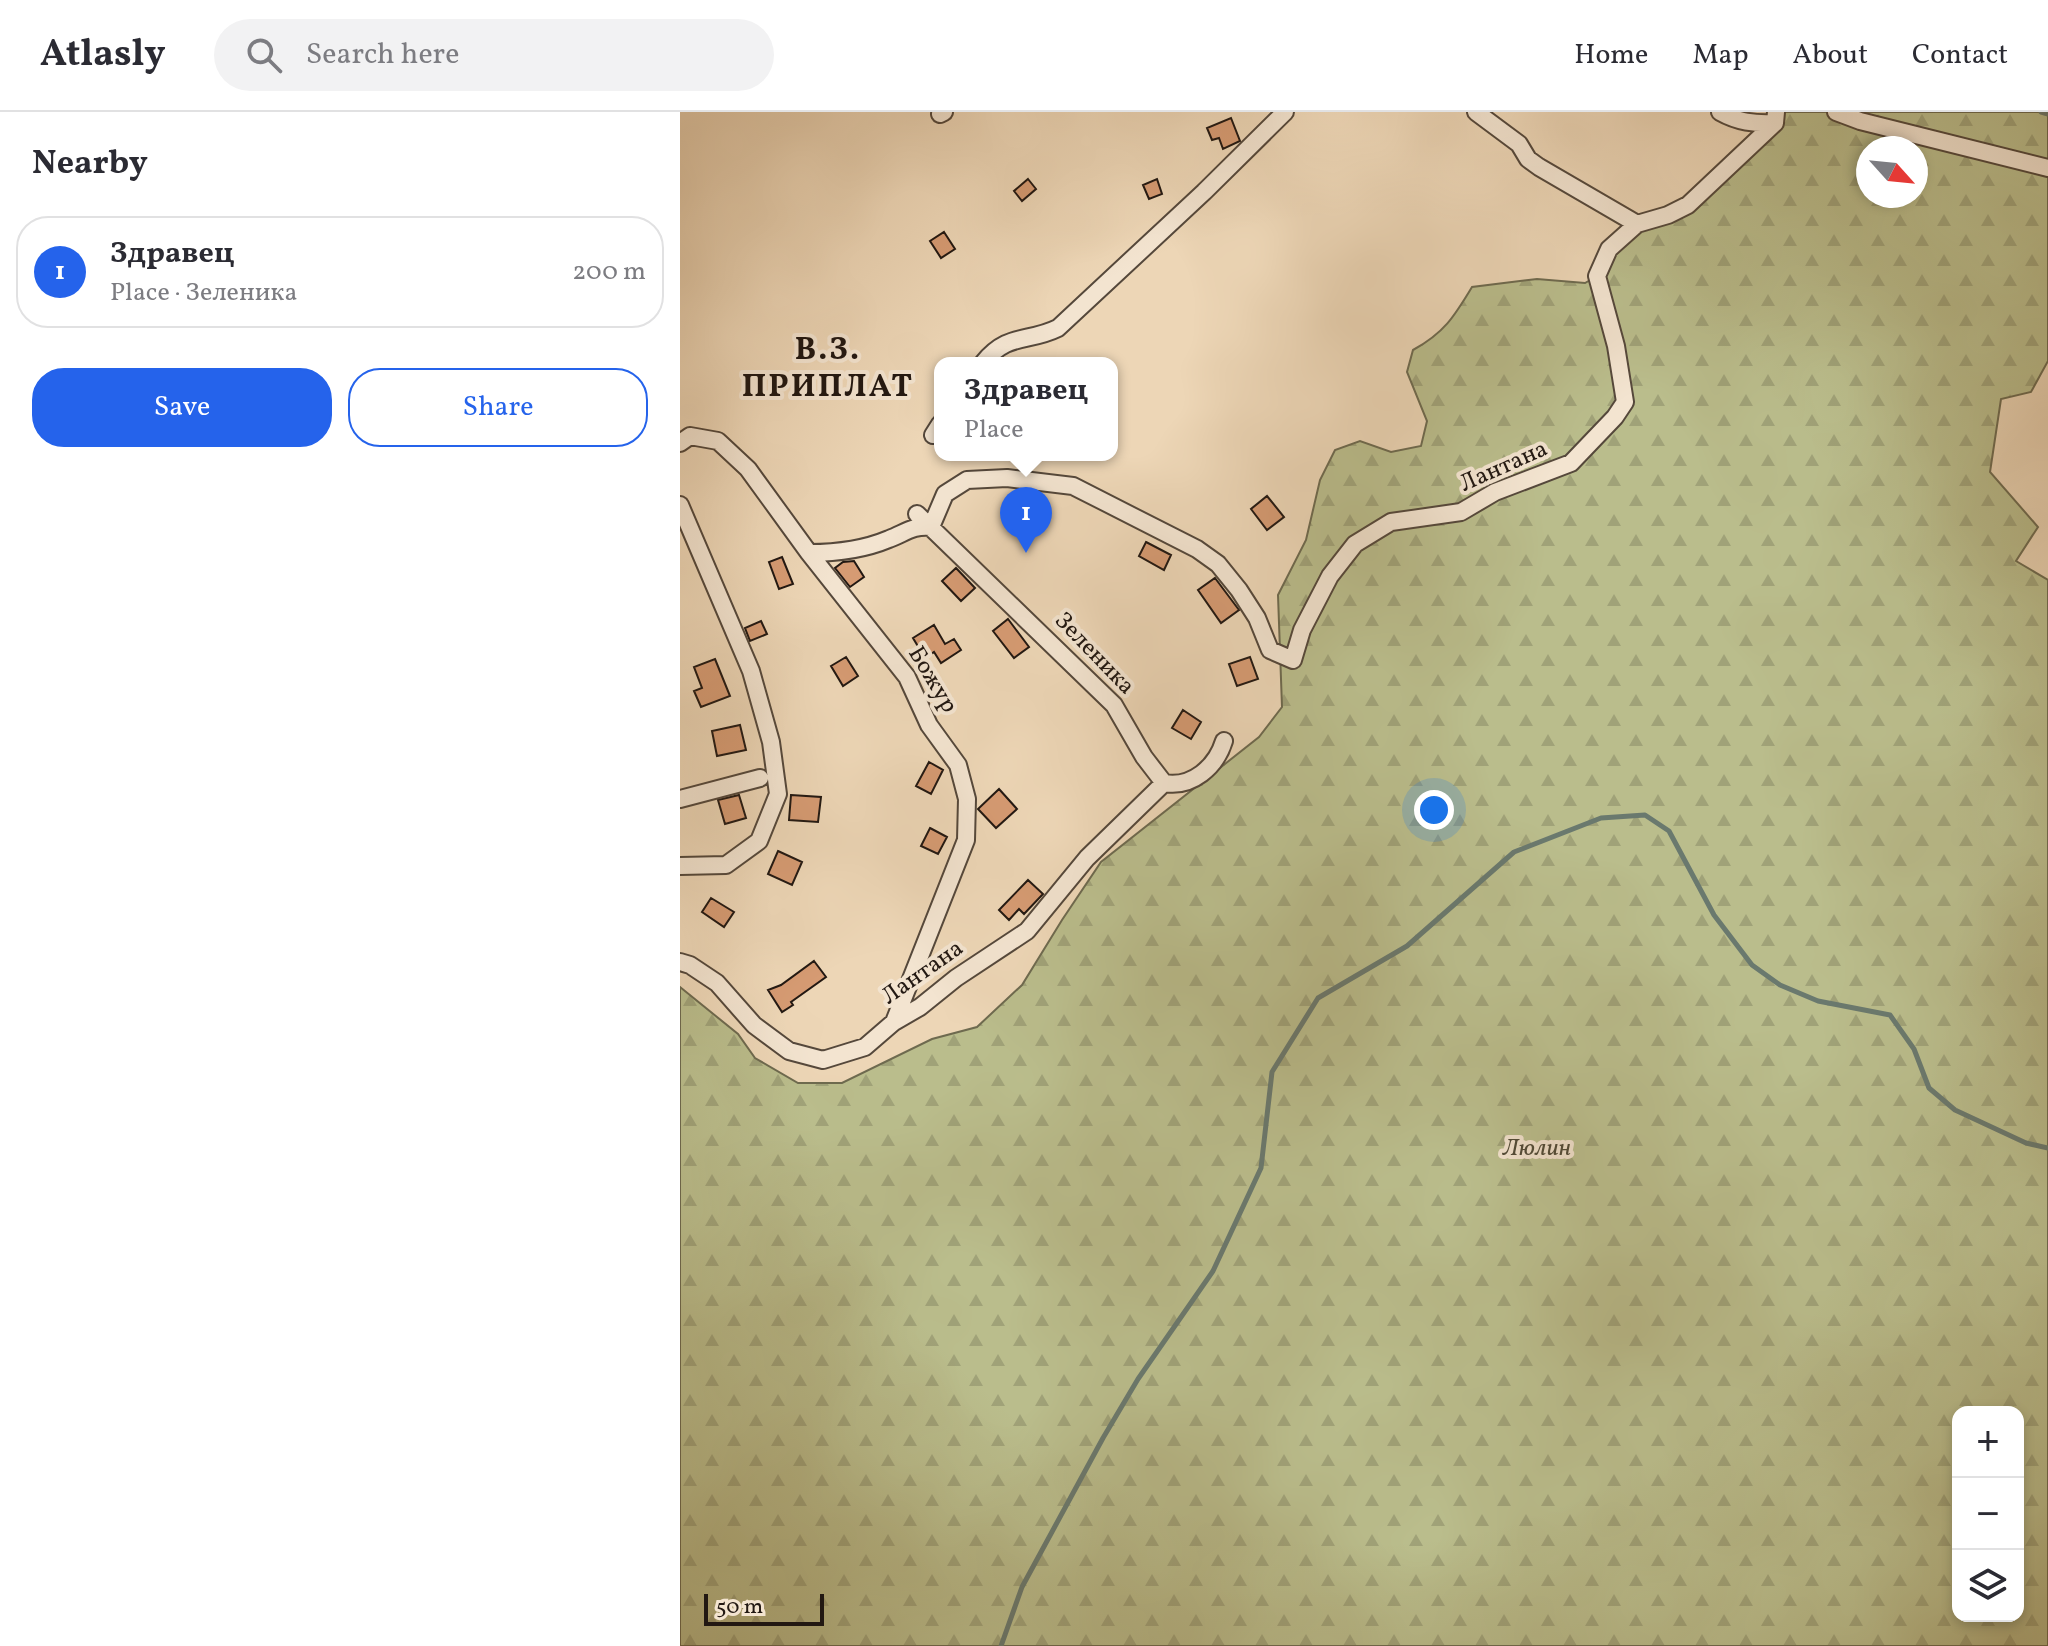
<!DOCTYPE html>
<meta charset="utf-8">
<style>
:root{--surface:#fff;--page:#f2f2f3;--text:#2b2b33;--muted:#7c7c81;--line:#e1e1e2;--accent:#2563eb}
body{margin:0;font-family:Vollkorn,serif;background:var(--page);color:var(--text)}
.controls{position:absolute;right:24px;bottom:24px;display:grid;overflow:hidden;border-radius:16px;box-shadow:0 4px 12px #0003}
.controls button{width:72px;height:72px;display:grid;place-items:center;padding:0;border:0;border-bottom:2px solid var(--line);background:var(--surface);color:var(--text);font:40px sans-serif}
.compass{position:absolute;left:1176px;top:24px;width:72px;height:72px;border-radius:50%;background:var(--surface);box-shadow:0 4px 12px #0003;rotate:117deg}
.scale{position:absolute;left:24px;bottom:20px;width:120px;box-sizing:border-box;padding-left:8px;border:4px solid #221812;border-top:0;font-size:22px;line-height:28px;white-space:nowrap;color:#221812;-webkit-text-stroke:6px #f3e4d0;paint-order:stroke}
.you{position:absolute;left:754px;top:698px;width:28px;height:28px;margin:-20px;border:6px solid #fff;border-radius:50%;background:#1a73e8;box-shadow:0 0 0 12px #1a73e833}
.badge{display:grid;place-items:center;width:52px;height:52px;border-radius:50%;background:var(--accent);color:#fff;font-size:26px;font-weight:700}
.pin{position:absolute;translate:-50% -66px;filter:drop-shadow(0 2px 4px #0008)}
.pin::after{content:'';position:absolute;top:42px;width:28px;height:24px;background:inherit;clip-path:polygon(0 0,100% 0,50% 100%)}
.popup{position:absolute;left:254px;top:245px;width:184px;height:104px;box-sizing:border-box;display:grid;place-content:center;border-radius:16px;background:var(--surface);filter:drop-shadow(0 2px 6px #0005);font-size:26px;white-space:nowrap;color:var(--muted)}
.popup b{font-size:30px;color:var(--text)}
.popup::after{content:'';position:absolute;left:50%;top:100%;margin-left:-16px;border:16px solid transparent;border-top-color:var(--surface)}
.list{margin:0;padding:0;list-style:none}
h2{display:flex;justify-content:space-between;align-items:center;height:104px;margin:0;padding:0 32px;font-size:34px}
h2 small{font-size:26px;font-weight:400;color:var(--muted)}
.list li{display:grid;grid-template-columns:52px 1fr auto;gap:24px;align-items:center;box-sizing:border-box;height:112px;margin:0 16px 16px;padding:0 16px;border:2px solid var(--line);border-radius:32px}
.list b{display:block;font-size:30px;white-space:nowrap}
.list p{margin:0;font-size:26px;white-space:nowrap;color:var(--muted)}
.list em{font-size:26px;font-style:normal;color:var(--muted)}
.actions{display:flex;gap:16px;padding:24px 32px}
.actions a{flex:1;padding:18px 0;border:2px solid var(--accent);border-radius:32px;text-align:center;font-size:28px;color:var(--accent)}
.actions .main{background:var(--accent);color:#fff}
.icon{flex:none;width:44px;height:44px;fill:none;stroke:currentColor;stroke-width:2;stroke-linecap:round;stroke-linejoin:round}
.map{position:relative;flex:none;width:1368px;height:1534px;overflow:hidden}
header{display:flex;align-items:center;gap:48px;box-sizing:border-box;height:112px;padding:0 40px;background:var(--surface);border-bottom:2px solid var(--line)}
header strong{font-size:38px}
nav{display:flex;gap:44px;margin-inline-start:auto;font-size:28px}
.search{width:560px;height:72px;background:var(--page);display:flex;align-items:center;gap:20px;box-sizing:border-box;padding:0 28px;border-radius:44px;color:var(--muted);font-size:30px}
main{display:flex}
aside{flex:1;background:var(--surface)}
.map>svg:first-child{display:block}
.forest{fill:url(#forest-firs);stroke:#6e6a4f;stroke-width:2;fill-rule:evenodd}
.lines{fill:none;stroke-linecap:round;stroke-linejoin:round}
.stream{stroke:#6a796e;stroke-width:5}
.building{fill:#d69b73;stroke:#221812;stroke-width:2}
.minor-casing{stroke:#55483b;stroke-width:20}
.minor{stroke:#f3e4d0;stroke-width:16}
.labels{text-anchor:middle;dominant-baseline:central;stroke-width:8;stroke-linejoin:round;paint-order:stroke}
.street-label{font-size:24px;fill:#221812;stroke:#f3e4d0}
.park-label{font-size:24px;font-style:italic;fill:#504a37;stroke:#f3e4d0}
.district-label{font-size:32px;font-weight:bold;letter-spacing:2px;fill:#221812;stroke:#f3e4d0}
</style>
<header>
<strong>Atlasly</strong>
<div class="search"><svg class="icon" aria-label="search" viewBox="0 0 24 24"><circle cx="10" cy="10" r="6"/><path d="M15 15l6 6"/></svg>Search here</div>
<nav><a>Home</a><a>Map</a><a>About</a><a>Contact</a></nav>
</header>
<main>
<aside>
<h2>Nearby<small></small></h2>
<ul class="list">
<li><span class="badge">1</span><div><b>Здравец</b><p>Place · Зеленика</p></div><em>200 m</em></li>
</ul>
<div class="actions"><a class="main">Save</a><a>Share</a></div>
</aside>
<div class="map">
<svg width="1368" height="1534" viewBox="0 0 1368 1534">
<defs>
<pattern id="forest-firs" width="22" height="20" patternUnits="userSpaceOnUse" patternTransform="scale(2)"><rect width="22" height="20" fill="#babd8c"/><path d="M5 1l3.5 6h-7zM16 11l3.5 6h-7z" fill="#a0a278"/></pattern>
</defs>
<rect width="100%" height="100%" fill="#edd6b6"/>
<filter id="stains"><feTurbulence type="fractalNoise" baseFrequency=".0025" numOctaves="4"/><feColorMatrix values="0 0 0 0 .2 0 0 0 0 .09 0 0 0 0 .02 0 0 0 .5 -.17"/></filter>
<radialGradient id="worn" r=".72"><stop offset=".6" stop-color="#630" stop-opacity="0"/><stop offset="1" stop-color="#630" stop-opacity=".3"/></radialGradient>
<path class="forest" d="M1098,0H1368V249L1351,280L1321,287L1310,360L1358,415L1336,449L1368,468V1534H0V875L58,922L75,946L118,971H162L252,927L297,915L342,873L382,808L421,750L579,625L602,595L598,483L626,428L640,368L655,338L680,329L711,340L741,334L747,309L727,260L733,238C764,221 774,205 792,175L857,167L905,171L917,164L952,117L1000,102ZM1188,36H1236V84H1188ZM1278,1300H1338V1504H1278Z"/>
<g class="lines">
<path class="stream" d="M1361,0L1368,2
M321,1534L342,1475L423,1326L458,1267L533,1159L581,1056L592,960L638,886L727,834L834,740L921,706L965,703L989,719L1034,803L1072,853L1100,873L1138,889L1210,903L1234,937L1249,976L1275,998L1346,1031L1368,1036"/>
</g>
<path class="building" d="M551,6L560,29L543,37L539,26L532,28L527,16Z
M348,67L356,77L342,89L334,79Z
M477,67L482,82L469,87L463,73Z
M264,120L275,137L261,146L250,129Z
M587,384L604,405L587,418L571,397Z
M466,430L491,443L484,458L459,444Z
M102,445L113,472L99,477L89,450Z
M174,449L184,465L170,475L155,456L163,450Z
M276,456L295,476L281,489L262,469Z
M535,466L559,498L541,511L518,478Z
M328,507L349,535L334,546L313,519Z
M81,509L87,522L70,529L65,516Z
M254,513L265,532L274,527L281,538L261,551L254,540L245,546L233,526Z
M166,545L178,564L163,574L151,554Z
M570,545L578,567L557,574L549,552Z
M35,547L50,584L21,595L14,579L22,576L14,555Z
M503,598L521,610L511,627L492,616Z
M60,613L66,638L37,644L32,619Z
M249,650L263,658L251,682L236,674Z
M319,677L337,697L316,716L298,697Z
M59,683L66,706L45,712L38,688Z
M111,683L141,685L138,710L109,708Z
M250,716L267,725L258,742L241,734Z
M98,739L122,750L112,773L88,762Z
M348,768L363,782L344,802L339,797L329,808L319,798Z
M31,786L54,800L44,815L22,800Z
M134,849L146,865L111,890L113,893L102,900L88,878L101,873Z"/>
<g class="lines">
<defs>
<path id="minor" d="M796,0L839,32L848,47L859,55L957,112
M1040,0C1058,10 1074,12 1095,11
M1156,0L1180,9L1368,56
M260,2L264,0
M303,251C328,220 348,231 378,216L524,80L605,0
M253,323L260,312
M0,331L10,324L38,329L68,357L129,441L227,565L249,613L278,653L287,687L286,728L214,910
M0,393L71,559L91,630L98,682L79,729L46,753L0,754
M237,402L434,593L464,645L484,671C512,676 536,655 544,629
M129,441C157,441 183,438 209,427C225,421 233,413 251,415L265,382L287,368L327,366L393,374L517,437L538,452L559,478L577,506L590,538L613,548L622,518L650,464L675,432L711,410L781,400L815,380L891,351L935,305L945,290L936,234L917,164L929,137L957,112L988,103L1008,93L1095,11L1096,0
M0,687L80,666
M0,850L10,853L37,871L74,913L109,939L143,948L185,935L214,910L240,895L276,866L347,819L407,746L484,671"/>
</defs>
<use href="#minor" class="minor-casing"/>
<use href="#minor" class="minor"/>
</g>
<g class="labels">
<g class="street-label">
<text transform="translate(824 355) rotate(-24)">Лантана</text>
<text transform="translate(414 542) rotate(46)">Зеленика</text>
<text transform="translate(252 568) rotate(59)">Божур</text>
<text transform="translate(243 861) rotate(-35)">Лантана</text>
</g>
<g class="park-label">
<text x="857" y="1037">Люлин</text>
</g>
<g class="district-label">
<text x="148" y="239">В.З.<tspan x="148" dy="37">ПРИПЛАТ</tspan></text>
</g>
</g>
<rect width="100%" height="100%" filter="url(#stains)"/>
<rect width="100%" height="100%" fill="url(#worn)"/>
</svg>
<div class="controls">
<button>+</button>
<button>−</button>
<button><svg class="icon" aria-label="layers" viewBox="0 0 24 24"><path d="M12 4l9 5-9 5-9-5zM3 14l9 5 9-5"/></svg></button>
</div>
<svg class="compass" viewBox="-18 -18 36 36"><path d="M0-13l5 13h-10z" fill="#e53935"/><path d="M0 13l5-13h-10z" fill="#7c7c81"/></svg>
<div class="scale">50 m</div>
<div class="you"></div>
<div class="pin badge" style="left:346px;top:441px">1</div>
<div class="popup"><b>Здравец</b>Place</div>
</div>
</main>
